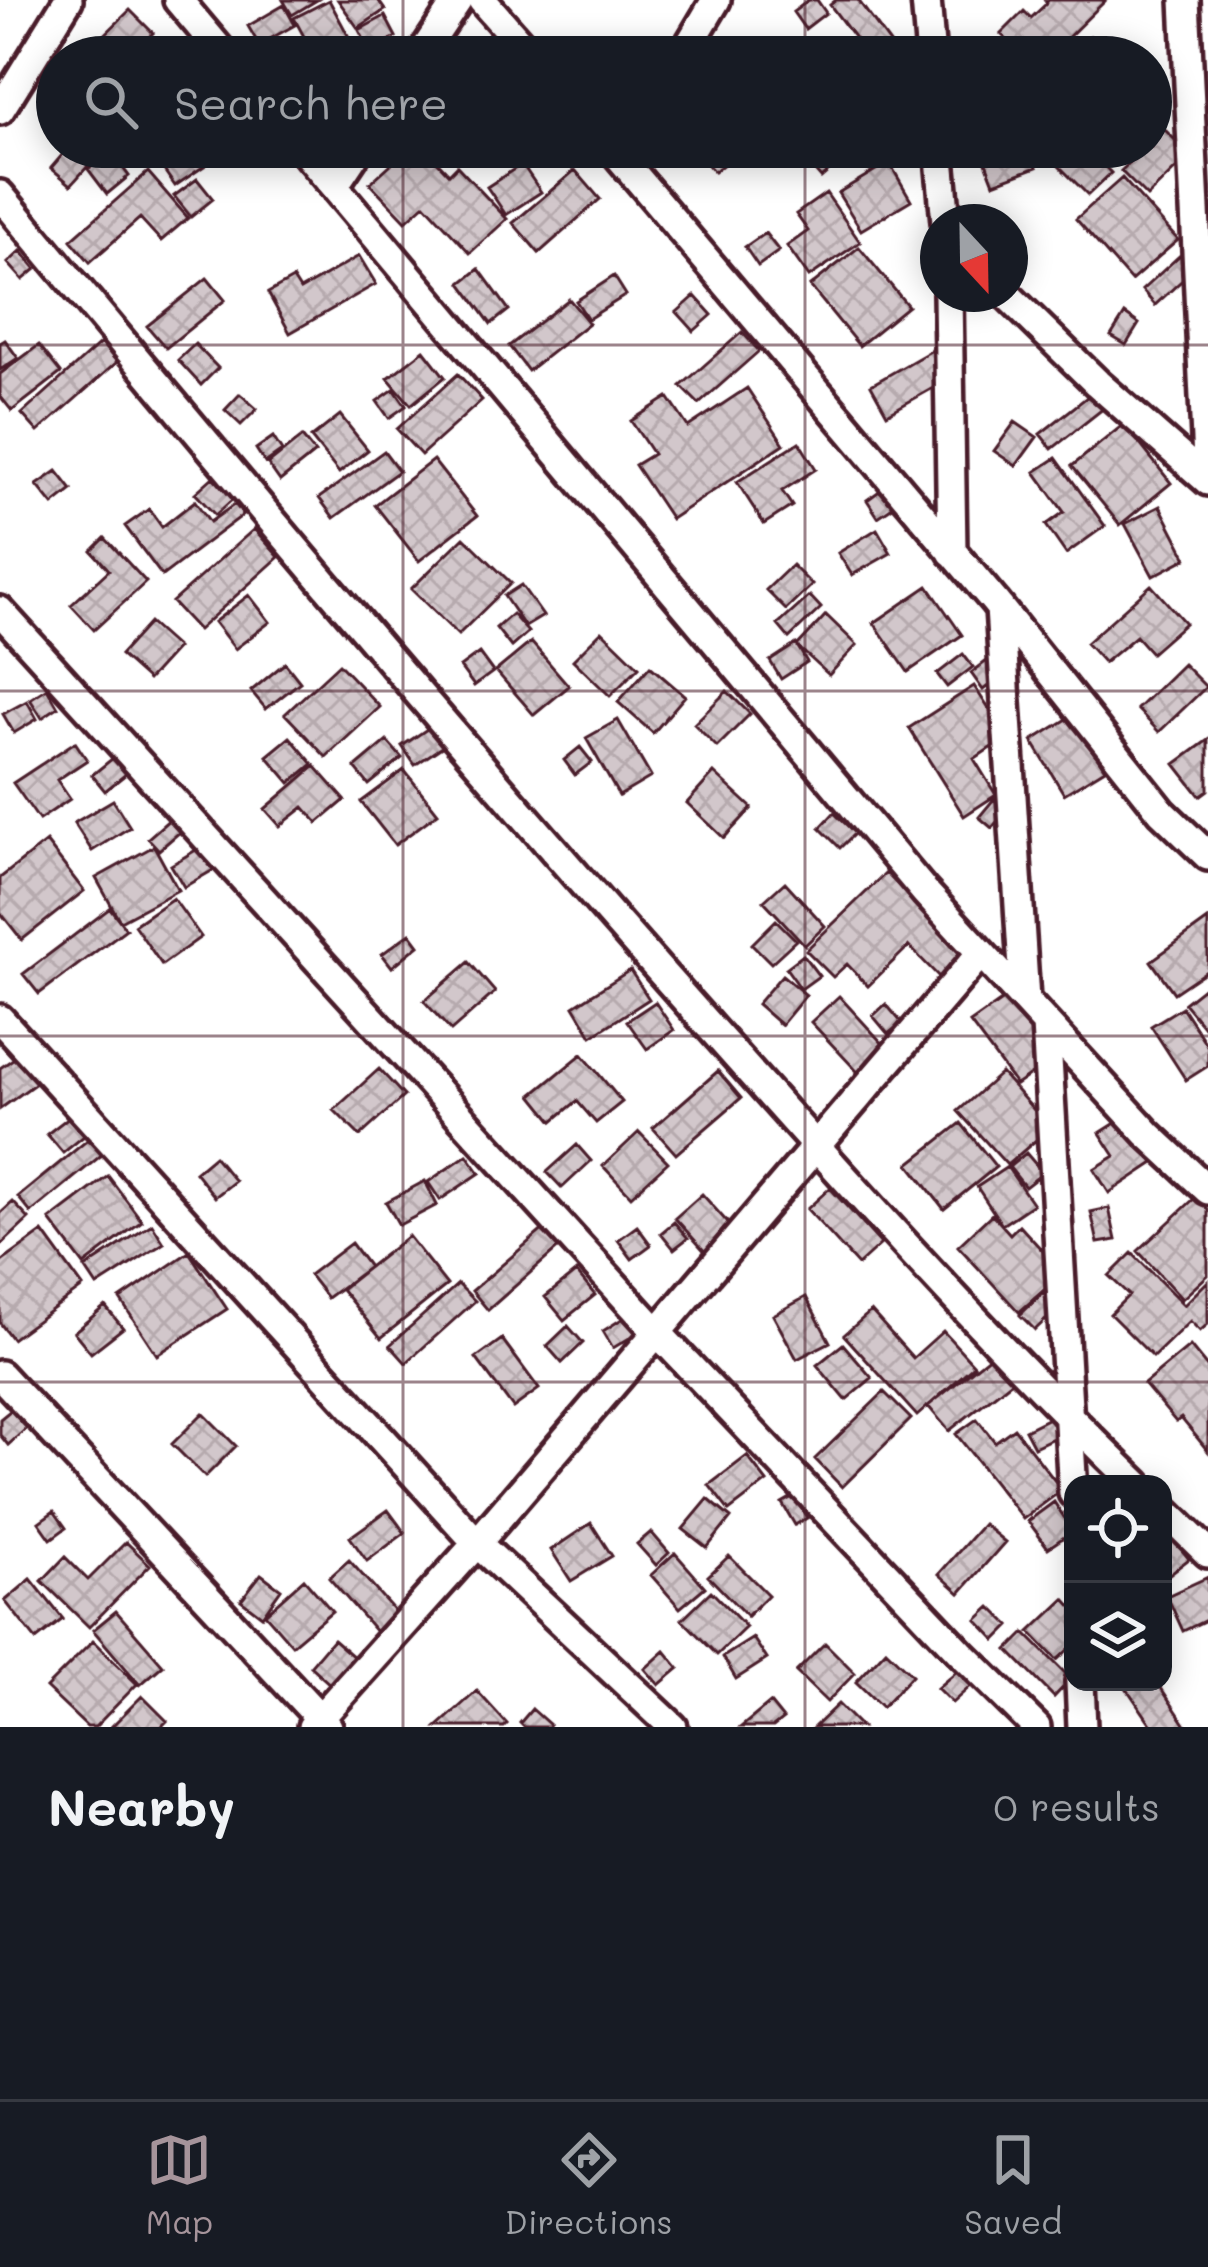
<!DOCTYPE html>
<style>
:root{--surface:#171b24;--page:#242831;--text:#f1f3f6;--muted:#9ea1a6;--line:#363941;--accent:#a6949b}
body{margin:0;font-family:Mali,sans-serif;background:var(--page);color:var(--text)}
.controls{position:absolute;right:36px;bottom:36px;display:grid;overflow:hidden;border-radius:24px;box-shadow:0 6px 30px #0003}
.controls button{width:108px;height:108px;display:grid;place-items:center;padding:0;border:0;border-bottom:3px solid var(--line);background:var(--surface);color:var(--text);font:60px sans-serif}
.compass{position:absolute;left:920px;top:204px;width:108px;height:108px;border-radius:50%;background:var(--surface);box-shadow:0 6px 30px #0003;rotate:158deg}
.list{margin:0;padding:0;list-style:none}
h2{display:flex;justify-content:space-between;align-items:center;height:156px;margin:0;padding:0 48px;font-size:51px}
h2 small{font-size:39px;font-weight:400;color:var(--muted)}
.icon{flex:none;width:66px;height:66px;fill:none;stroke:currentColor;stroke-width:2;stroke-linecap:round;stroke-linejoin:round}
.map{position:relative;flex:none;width:1208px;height:1727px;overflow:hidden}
.search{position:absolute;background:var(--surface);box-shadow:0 6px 30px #0003;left:36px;right:36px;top:36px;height:132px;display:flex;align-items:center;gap:30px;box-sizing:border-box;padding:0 42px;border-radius:66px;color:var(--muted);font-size:45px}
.sheet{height:372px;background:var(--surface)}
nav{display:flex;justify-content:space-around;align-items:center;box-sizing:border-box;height:168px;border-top:3px solid var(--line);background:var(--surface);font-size:33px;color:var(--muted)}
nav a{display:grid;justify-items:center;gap:6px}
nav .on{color:var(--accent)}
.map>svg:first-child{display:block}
.building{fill:url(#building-cross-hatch);stroke:#4a1f2b;stroke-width:3}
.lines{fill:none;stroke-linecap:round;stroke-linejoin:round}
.street-casing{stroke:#4a1f2b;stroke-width:36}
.street{stroke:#fff;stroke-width:27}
.grid{fill:none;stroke:#4a1f2b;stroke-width:3;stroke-opacity:0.55}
</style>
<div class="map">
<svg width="1208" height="1727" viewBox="0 0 1208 1727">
<defs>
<pattern id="building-cross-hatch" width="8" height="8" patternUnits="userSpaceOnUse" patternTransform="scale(3)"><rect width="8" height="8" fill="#d2c7cb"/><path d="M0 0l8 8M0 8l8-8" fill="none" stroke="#b6aaae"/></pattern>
</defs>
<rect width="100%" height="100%" fill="#fff"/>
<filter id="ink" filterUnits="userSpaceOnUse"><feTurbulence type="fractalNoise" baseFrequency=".00833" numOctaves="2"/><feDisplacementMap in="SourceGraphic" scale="24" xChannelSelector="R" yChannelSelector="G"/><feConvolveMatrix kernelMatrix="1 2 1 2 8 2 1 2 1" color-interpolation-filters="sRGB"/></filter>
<g filter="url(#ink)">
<path class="building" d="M283,0H317L292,15Z
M329,0L356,50L341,57H315L294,18Z
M338,0H378L385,10L358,28Z
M809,0H817L826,13L805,29L793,12Z
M836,0H858L900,57H869L830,5Z
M1045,0H1106L1048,57H1024L1001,34L1024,11L1031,18L1047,3Z
M284,5L295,25L259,45L248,26Z
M130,10L153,33L128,57H82Z
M385,16L396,37L370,51L359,30Z
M1090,36L1101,50L1091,57H1060Z
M1164,129L1190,155L1147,197L1121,171L1146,147H1151V142Z
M69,147H105L71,185L51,168Z
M174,147H232L175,186L156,159Z
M410,147H423L449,174L457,166L507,219L470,253L425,204L406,221L370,183Z
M701,147H745L714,172L696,151Z
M794,147H855L856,148L821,178Z
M873,147H917L878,161Z
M997,147H1029L1037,167L994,183L982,152Z
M1064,147H1086L1111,173L1088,195L1052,159Z
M111,152L129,176L107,194L88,169Z
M889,162L911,200L861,230L838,193Z
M522,164L541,192L506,215L487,187Z
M575,170L600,199L539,253L513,223Z
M148,172L188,218L161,241L140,218L90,262L71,240Z
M1122,178L1178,240L1131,281L1076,219Z
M197,179L213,199L191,217L174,196Z
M826,193L860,242L809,277L787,246L808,231L796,214Z
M765,233L779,251L758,266L745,247Z
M1190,246L1204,260L1155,305L1142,290Z
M859,247L908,306L859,346L810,286Z
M21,251L36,269L23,280L8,263Z
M359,256L376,284L290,333L268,293L293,279L300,290Z
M479,269L509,310L491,324L461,283Z
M614,276L626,295L588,319L576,301Z
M207,278L225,300L166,348L147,326Z
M695,296L712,315L694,331L677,312Z
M569,299L589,323L528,371L509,346Z
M1125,314L1139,324L1126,345L1111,336Z
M742,332L759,351L699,404L681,386Z
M5,340L18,358L0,370V343Z
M101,343L117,362L38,432L22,414Z
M195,344L218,368L201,385L178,360Z
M39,345L61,373L12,411L0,396V374Z
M941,345L958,374L887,414L871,385Z
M424,350L445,377L411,405L388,378Z
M458,374L482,400L421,455L397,429Z
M747,388L784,444L671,519L635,465L653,454L631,421L668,397L688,427Z
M394,389L406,406L389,418L377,401Z
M1092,393L1104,408L1052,449L1040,434Z
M240,394L257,409L241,425L225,410Z
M340,415L368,450L339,473L311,438Z
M1015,422L1037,437L1016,466L994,451Z
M1124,424L1171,483L1120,525L1072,466Z
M273,437L282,451L265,463L256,449Z
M302,437L315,453L280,481L268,464Z
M799,442L816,469L782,491L792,506L764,524L737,482Z
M384,451L399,471L334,518L319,498Z
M1056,458L1105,526L1066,554L1046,525L1064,512L1035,472Z
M433,460L477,516L419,561L375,505Z
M57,471L72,490L53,505L37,485Z
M213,477L233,499L215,515L195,493Z
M885,487L897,504L878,517L867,500Z
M195,501L210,522L235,504L243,515L162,576L125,526L149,509L162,527Z
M1160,506L1187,558L1153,576L1125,524Z
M254,529L279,557L198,630L172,602Z
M877,529L891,553L852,575L838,553Z
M464,537L511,583L458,635L411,589Z
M105,538L146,582L94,630L71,605L109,570L92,551Z
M792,565L812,585L786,610L766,590Z
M521,585L543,616L525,627L504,596Z
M1151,585L1185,623L1151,653L1136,636L1104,663L1086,643Z
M928,586L962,635L908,672L874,623Z
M249,595L270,622L235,649L214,622Z
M810,596L821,608L789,638L778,625Z
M512,614L528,632L511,647L496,628Z
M826,615L857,645L829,675L797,646Z
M149,623L177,648L148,680L120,655Z
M602,631L639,667L610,696L573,660Z
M531,642L569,686L534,715L496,671Z
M796,644L807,662L781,679L770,661Z
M479,653L493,672L474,686L460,667Z
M963,654L973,667L947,687L937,674Z
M988,660L1001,676L983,690L971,673Z
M285,663L300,682L266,709L251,691Z
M339,664L380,707L326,757L285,714Z
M1183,664L1206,687L1159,732L1137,709Z
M650,666L685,696L653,733L618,702Z
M974,686L1007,737L974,759L996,795L964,816L909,728Z
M47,688L58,707L42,718L30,699Z
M727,691L750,714L717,747L694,724Z
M27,701L37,719L14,733L3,714Z
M1072,716L1105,769L1064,794L1032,741Z
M618,720L651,777L619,796L586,738Z
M433,725L446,744L415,765L402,746Z
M290,737L313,764L290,783L267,756Z
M1208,740V790L1200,796L1175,764Z
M387,741L402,758L369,785L355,768Z
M75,742L87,760L57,780L70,799L39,820L13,783Z
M580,747L592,762L575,775L564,760Z
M113,758L126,774L105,791L92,775Z
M315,766L345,800L318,823L304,807L280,826L265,809Z
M404,770L438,813L395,845L361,802Z
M714,773L752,808L724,838L687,803Z
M994,799L1007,809L992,828L979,817Z
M113,800L130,827L92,851L74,823Z
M834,813L855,833L840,848L820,828Z
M171,818L181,831L159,850L148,838Z
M46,842L84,891L22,940L0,912V878Z
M154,846L178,890L120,921L96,878Z
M201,847L215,869L184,887L171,865Z
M886,873L967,956L942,980L909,946L868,986L847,964L833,977L806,950Z
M785,882L825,926L805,945L764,901Z
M173,898L201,937L162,965L134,925Z
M110,908L126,929L39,994L23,974Z
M776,920L796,940L771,963L752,944Z
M1208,920V970L1174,993L1151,961Z
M410,933L419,945L392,967L382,954Z
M803,955L819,976L801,989L786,968Z
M469,962L495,992L451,1031L424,1001Z
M630,970L649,999L592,1036L574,1006Z
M782,975L806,995L781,1025L757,1004Z
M1208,984V1032L1184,1003Z
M839,996L896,1058L868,1083L811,1022Z
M1007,997L1053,1059L1016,1085L970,1023Z
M655,1002L674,1030L647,1049L627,1021Z
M886,1004L902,1023L888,1034L873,1016Z
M1182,1007L1208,1047V1066L1186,1080L1151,1026Z
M23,1052L43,1078L0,1109V1068Z
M582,1054L622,1102L596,1123L577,1101L553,1121L532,1095Z
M379,1069L404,1096L360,1136L334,1110Z
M718,1071L741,1098L676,1154L653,1128Z
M1001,1073L1050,1128L1007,1165L958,1111Z
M74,1113L89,1132L63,1153L47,1134Z
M1125,1117L1154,1163L1109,1193L1094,1169L1115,1156L1100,1133Z
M961,1123L996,1167L944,1209L909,1164Z
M639,1132L668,1162L631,1196L603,1166Z
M96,1133L109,1149L31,1213L18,1197Z
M577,1145L591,1161L562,1188L547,1172Z
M1026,1153L1043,1173L1025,1187L1009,1167Z
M467,1155L480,1173L440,1200L428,1182Z
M214,1156L235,1181L215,1197L195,1172Z
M1007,1167L1033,1204L1002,1225L977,1187Z
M108,1176L142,1221L84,1265L50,1220Z
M425,1181L437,1205L399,1225L386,1202Z
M830,1188L881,1244L858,1265L807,1209Z
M702,1194L735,1231L708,1255L675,1218Z
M1196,1197L1208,1210V1275L1182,1299L1138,1251Z
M13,1202L29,1219L0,1246V1214Z
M1109,1208L1116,1240L1098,1243L1091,1212Z
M992,1214L1010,1234L1019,1225L1063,1273L1019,1312L958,1246Z
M674,1222L688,1238L674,1249L661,1233Z
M152,1224L164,1243L97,1286L85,1268Z
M547,1226L563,1244L488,1310L472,1291Z
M637,1226L651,1245L632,1259L618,1240Z
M43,1232L83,1287L12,1339L0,1323V1263Z
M408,1236L447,1285L381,1338L341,1289Z
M351,1243L369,1267L327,1298L309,1275Z
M189,1252L227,1309L157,1355L120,1299Z
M1132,1253L1184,1305L1208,1281V1324L1200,1331L1190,1321L1153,1357L1110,1314L1129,1295L1109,1276Z
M576,1272L595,1295L564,1320L545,1297Z
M458,1284L475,1301L406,1363L390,1345Z
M1043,1293L1058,1308L1035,1330L1020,1315Z
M806,1297L830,1342L797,1359L773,1315Z
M105,1306L123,1328L91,1353L74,1332Z
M871,1311L913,1358L943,1331L974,1365L917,1416L844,1335Z
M625,1317L636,1334L613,1348L603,1331Z
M568,1326L583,1343L562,1363L547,1346Z
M502,1339L539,1389L513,1408L476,1358Z
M843,1344L872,1378L846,1400L817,1365Z
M1190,1346L1208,1368V1451L1181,1418L1176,1422L1144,1384Z
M991,1355L1012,1381L949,1431L928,1406Z
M884,1392L911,1419L842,1487L815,1459Z
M11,1410L27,1428L8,1445L0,1435V1419Z
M203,1413L236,1446L205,1477L172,1444Z
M1049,1418L1059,1435L1034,1447L1025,1430Z
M977,1419L995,1442L1014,1428L1062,1490L1023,1519L956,1434Z
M747,1456L767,1482L729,1511L709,1485Z
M794,1496L807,1518L795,1525L782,1503Z
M708,1499L731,1518L707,1548L683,1529Z
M1054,1502L1073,1531L1048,1548L1028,1521Z
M388,1510L405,1533L367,1561L350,1537Z
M54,1511L66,1528L51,1539L39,1522Z
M591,1523L612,1556L571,1581L551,1550Z
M983,1524L1005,1542L960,1593L939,1574Z
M1163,1526L1189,1559L1163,1579Z
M651,1532L669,1553L656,1565L637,1544Z
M126,1542L150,1565L89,1627L42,1581L65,1557L88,1580Z
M675,1553L705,1587L680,1608L651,1575Z
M729,1556L768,1595L747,1616L708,1576Z
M349,1560L398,1615L377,1633L329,1578Z
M261,1574L281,1589L262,1616L241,1600Z
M1208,1577V1619L1183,1631L1167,1596Z
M31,1579L63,1619L36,1640L5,1601Z
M304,1579L332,1611L292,1645L265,1614Z
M711,1591L746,1627L717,1655L682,1619Z
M1065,1599L1073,1608V1645L1057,1660L1030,1632Z
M991,1607L1010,1626L996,1640L977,1620Z
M116,1611L163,1665L140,1685L93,1630Z
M1025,1633L1071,1679L1054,1697L1008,1650Z
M753,1638L767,1659L736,1679L723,1657Z
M333,1639L355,1658L331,1685L310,1666Z
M93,1641L137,1684L95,1727H87L46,1688Z
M825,1643L855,1673L827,1702L796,1672Z
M886,1650L912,1675L882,1707L856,1682Z
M665,1651L679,1668L659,1685L645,1669Z
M958,1670L972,1685L952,1703L937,1688Z
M1125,1682H1157L1187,1727H1153L1123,1683Z
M477,1691L507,1724L504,1727H437Z
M142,1696L167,1721L161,1727H111Z
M770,1703L783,1719L773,1727H741Z
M838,1704L861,1727H814Z
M532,1709L550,1725L548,1727H524L520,1723Z"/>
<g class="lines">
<defs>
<path id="street" d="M178,0L226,57
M482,0L532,57
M926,0L931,57
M1185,0L1208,481
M420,57L458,0
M682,57L716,0
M0,110L68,0
M301,147L925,892L1148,1134L1208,1190
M611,147L995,602L1162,812L1208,856
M939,147L946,222
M334,186L360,147
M0,195C227,469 456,742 693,1008C837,1170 981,1333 1137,1484
M948,294L952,552
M1006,294L1097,383L1208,481
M1000,608L1025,1000
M0,611L656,1331L961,1653L1036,1727
M0,1019L477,1543L673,1727
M1046,1024L1073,1493
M0,1375L328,1727
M1163,1509L1208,1553
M1080,1682L1082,1727
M312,1727L477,1543L981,953"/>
</defs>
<use href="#street" class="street-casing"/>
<use href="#street" class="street"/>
</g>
</g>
<path class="grid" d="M403,0V57M805,0V57M403,147V1727M805,147V1727M0,345H1208M0,691H1208M0,1036H1208M0,1382H1208"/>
</svg>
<div class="controls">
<button><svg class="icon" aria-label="locate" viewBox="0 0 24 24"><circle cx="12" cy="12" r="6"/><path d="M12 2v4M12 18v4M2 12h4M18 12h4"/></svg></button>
<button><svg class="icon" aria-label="layers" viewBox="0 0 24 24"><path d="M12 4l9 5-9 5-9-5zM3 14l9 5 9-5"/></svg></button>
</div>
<svg class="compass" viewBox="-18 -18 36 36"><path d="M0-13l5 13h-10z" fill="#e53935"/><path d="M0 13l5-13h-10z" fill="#9ea1a6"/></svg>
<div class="search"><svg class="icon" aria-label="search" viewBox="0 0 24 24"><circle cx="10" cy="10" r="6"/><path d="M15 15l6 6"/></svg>Search here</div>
</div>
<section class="sheet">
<h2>Nearby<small>0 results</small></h2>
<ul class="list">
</ul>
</section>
<nav>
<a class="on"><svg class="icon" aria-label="map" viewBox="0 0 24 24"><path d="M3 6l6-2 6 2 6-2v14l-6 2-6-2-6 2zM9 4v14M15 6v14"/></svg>Map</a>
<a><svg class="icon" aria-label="directions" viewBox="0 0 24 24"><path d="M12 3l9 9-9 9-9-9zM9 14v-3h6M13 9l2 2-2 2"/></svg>Directions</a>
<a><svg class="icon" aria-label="saved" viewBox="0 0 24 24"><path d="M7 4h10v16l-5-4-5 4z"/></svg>Saved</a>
</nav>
